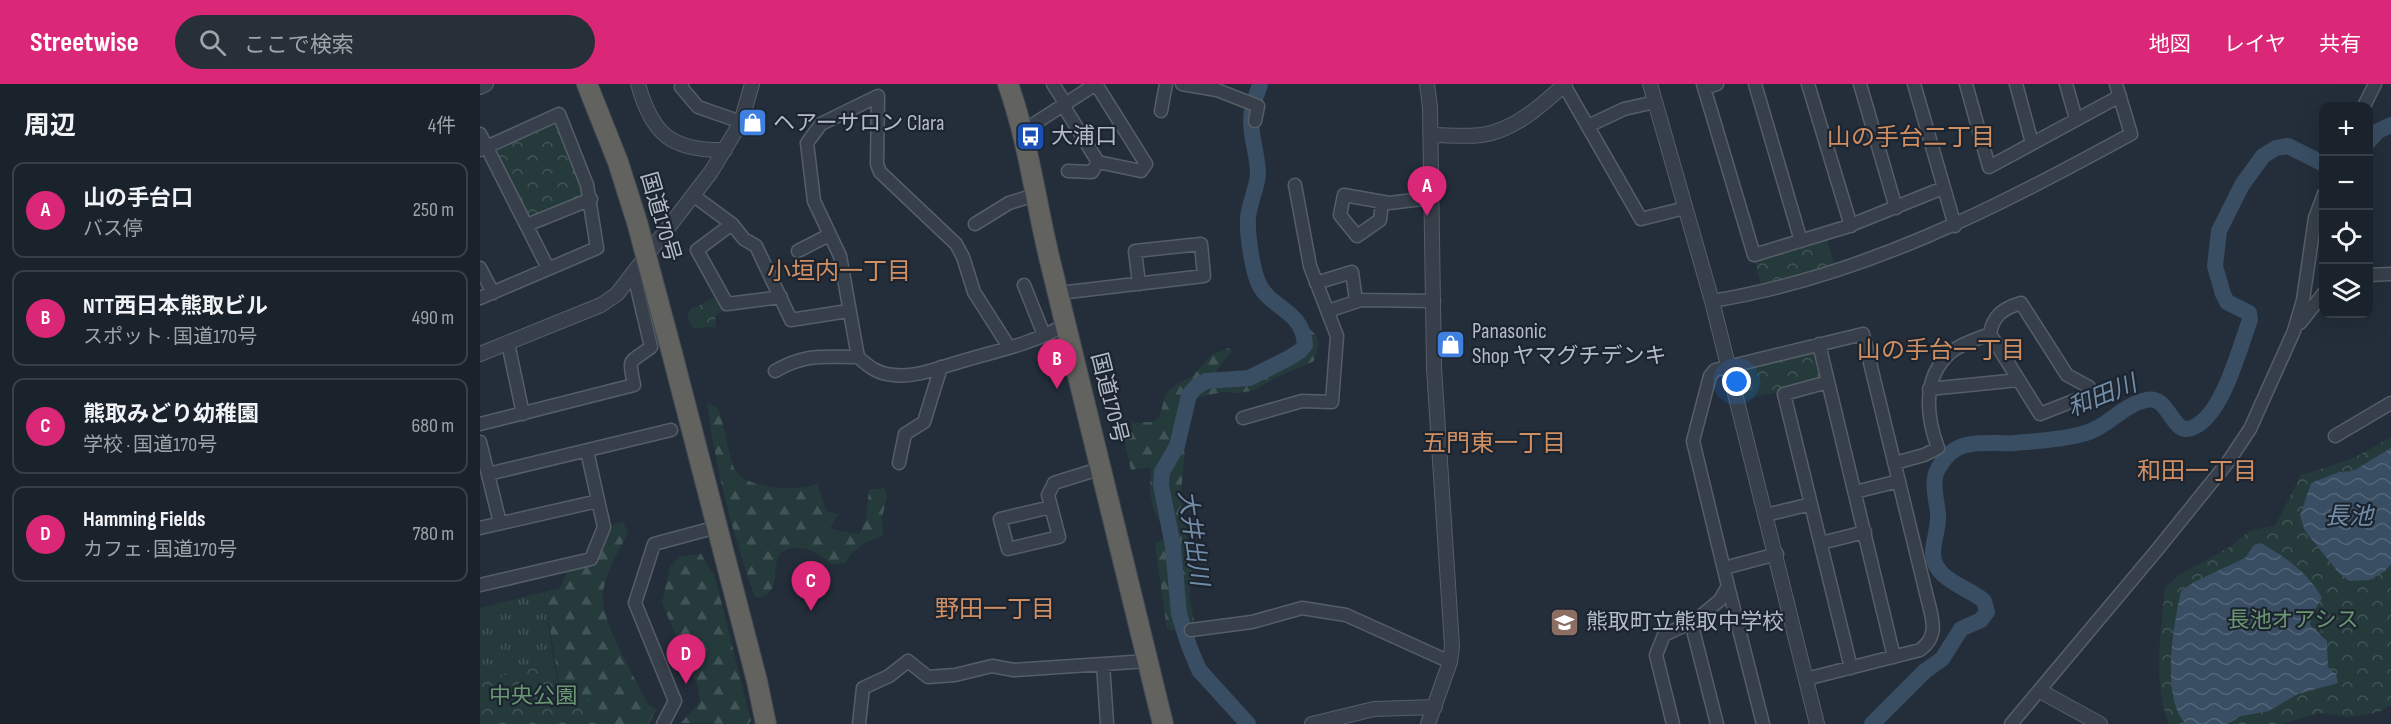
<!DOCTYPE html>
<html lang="ja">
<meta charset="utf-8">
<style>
:root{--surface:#1a222c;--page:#272f38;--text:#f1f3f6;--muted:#9fa4a9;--line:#383f48;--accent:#db2777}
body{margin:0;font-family:"Sofia Sans Condensed","Noto Sans JP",sans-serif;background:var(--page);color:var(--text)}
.controls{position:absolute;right:18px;top:18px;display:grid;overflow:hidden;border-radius:12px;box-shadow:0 6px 24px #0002}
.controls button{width:54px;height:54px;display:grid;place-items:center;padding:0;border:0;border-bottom:2px solid var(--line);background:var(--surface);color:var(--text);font:30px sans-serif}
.you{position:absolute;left:1257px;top:298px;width:21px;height:21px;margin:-15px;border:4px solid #fff;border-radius:50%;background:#1a73e8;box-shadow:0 0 0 9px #1a73e833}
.badge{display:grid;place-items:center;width:39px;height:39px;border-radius:50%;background:var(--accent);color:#fff;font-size:20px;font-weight:700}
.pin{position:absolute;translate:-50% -50px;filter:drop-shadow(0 2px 3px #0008)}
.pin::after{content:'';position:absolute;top:32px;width:21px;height:18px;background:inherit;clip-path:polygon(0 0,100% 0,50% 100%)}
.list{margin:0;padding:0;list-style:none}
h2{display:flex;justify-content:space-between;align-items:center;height:78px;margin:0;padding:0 24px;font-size:26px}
h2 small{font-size:20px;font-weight:400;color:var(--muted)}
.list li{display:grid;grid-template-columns:39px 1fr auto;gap:18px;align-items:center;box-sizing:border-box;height:96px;margin:0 12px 12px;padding:0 12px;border:2px solid var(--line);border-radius:12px}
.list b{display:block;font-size:22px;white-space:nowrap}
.list p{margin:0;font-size:20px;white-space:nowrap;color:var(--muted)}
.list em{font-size:20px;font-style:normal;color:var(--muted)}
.icon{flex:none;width:33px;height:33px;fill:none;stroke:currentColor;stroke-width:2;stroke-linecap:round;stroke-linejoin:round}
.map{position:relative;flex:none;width:1911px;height:640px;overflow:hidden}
header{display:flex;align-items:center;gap:36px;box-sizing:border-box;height:84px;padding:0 30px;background:var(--accent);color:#fff}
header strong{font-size:28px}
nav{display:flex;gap:33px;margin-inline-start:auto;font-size:21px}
.search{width:420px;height:54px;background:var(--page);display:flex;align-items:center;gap:15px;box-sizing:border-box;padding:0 21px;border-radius:33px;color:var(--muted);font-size:22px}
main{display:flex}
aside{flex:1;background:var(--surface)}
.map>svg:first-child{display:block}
.grass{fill:url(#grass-tufts)}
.forest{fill:url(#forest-firs)}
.park{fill:url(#park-crowns)}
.water{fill:url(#water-waves)}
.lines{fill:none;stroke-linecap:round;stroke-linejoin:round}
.river{stroke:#394d63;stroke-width:16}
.minor-casing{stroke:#555e68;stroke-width:15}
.tertiary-casing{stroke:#555e68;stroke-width:16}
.trunk-casing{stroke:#424b55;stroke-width:22}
.minor{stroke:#37404a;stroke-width:12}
.tertiary{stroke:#37404a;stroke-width:14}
.trunk{stroke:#62625f;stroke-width:20}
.trunk-bridge-casing{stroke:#424b55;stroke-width:22;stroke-linecap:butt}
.trunk-bridge{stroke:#62625f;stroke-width:20}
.labels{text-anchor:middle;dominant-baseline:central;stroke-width:4.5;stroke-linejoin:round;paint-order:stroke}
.poi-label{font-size:22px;fill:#b2bbc6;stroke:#1c252f;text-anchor:start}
.street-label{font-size:22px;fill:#b2bbc6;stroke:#1c252f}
.park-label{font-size:22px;fill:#6a9672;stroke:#1c252f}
.neighbourhood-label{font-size:24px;fill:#d08e63;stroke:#1c252f}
.water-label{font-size:24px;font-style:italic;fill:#738da9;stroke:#1c252f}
</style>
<header>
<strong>Streetwise</strong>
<div class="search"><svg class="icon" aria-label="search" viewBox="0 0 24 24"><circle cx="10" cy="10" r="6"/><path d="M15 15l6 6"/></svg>ここで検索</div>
<nav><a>地図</a><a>レイヤ</a><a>共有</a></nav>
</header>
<main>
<aside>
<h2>周辺<small>4件</small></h2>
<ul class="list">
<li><span class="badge">A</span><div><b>山の手台口</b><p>バス停</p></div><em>250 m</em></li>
<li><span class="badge">B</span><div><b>NTT西日本熊取ビル</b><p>スポット · 国道170号</p></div><em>490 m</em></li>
<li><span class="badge">C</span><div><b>熊取みどり幼稚園</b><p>学校 · 国道170号</p></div><em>680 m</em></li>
<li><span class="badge">D</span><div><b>Hamming Fields</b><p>カフェ · 国道170号</p></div><em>780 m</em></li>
</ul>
</aside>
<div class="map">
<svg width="1911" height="640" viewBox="0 0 1911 640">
<defs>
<pattern id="grass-tufts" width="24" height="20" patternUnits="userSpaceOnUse" patternTransform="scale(1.5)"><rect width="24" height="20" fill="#253a3b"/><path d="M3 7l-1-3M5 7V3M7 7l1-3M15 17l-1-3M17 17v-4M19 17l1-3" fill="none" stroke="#425556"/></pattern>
<pattern id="forest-firs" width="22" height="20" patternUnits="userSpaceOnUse" patternTransform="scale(1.5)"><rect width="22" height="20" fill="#253a3b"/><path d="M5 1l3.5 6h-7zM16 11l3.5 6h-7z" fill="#425556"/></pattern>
<pattern id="park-crowns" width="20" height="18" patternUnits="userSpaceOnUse" patternTransform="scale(1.5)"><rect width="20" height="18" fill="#253a3b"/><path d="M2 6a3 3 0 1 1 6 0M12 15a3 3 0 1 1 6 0" fill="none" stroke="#425556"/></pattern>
<pattern id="water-waves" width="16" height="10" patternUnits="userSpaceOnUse" patternTransform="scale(1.5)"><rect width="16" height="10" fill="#394d63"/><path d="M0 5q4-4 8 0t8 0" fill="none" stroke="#536578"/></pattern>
</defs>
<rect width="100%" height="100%" fill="#232e3a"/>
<path class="grass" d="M64,508L74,579L0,598V524Z"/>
<path class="forest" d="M823,240C842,254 841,256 834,277L797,293L775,306L759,309L742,308L719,313L711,321L707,338L701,410L714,500L710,503L709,513L715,541L711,546L698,547L687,545L675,460L686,452L673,424L670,409L671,383L651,386L644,355L653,347L651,339L672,338L679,334L686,309L698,299L713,292L731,271L749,264L752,268C744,277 732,287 737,299L778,293L822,268C830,258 826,251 822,241Z
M227,319L238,324C245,343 247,367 254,384C264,406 318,408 337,400L346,427L358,430L349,445L380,450L386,434L389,406L404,404L407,412L402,434L403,452C387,456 373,465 365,479L352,481C339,470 327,460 309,465C304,466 301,468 298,473C293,485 300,515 275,513C252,449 236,386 227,319Z
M143,438L148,449C139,466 120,498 123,518C127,548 154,592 168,620L177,626L168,640H107L81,612L64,508L80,504L88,485L113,481L129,442Z
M221,470L235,493L271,637L268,640L201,639L220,618L218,602L182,519L190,483L200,472Z"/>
<path class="park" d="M72,37L79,41L104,107L101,113L53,133L46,129L15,68Z
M1345,150L1356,186L1283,207L1274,175Z
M241,210L249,223L235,232L236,243L213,244L207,232L210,226Z
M1339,260L1348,298L1264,315L1258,292L1260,281Z
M1911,353V621L1899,628L1872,633L1839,629L1802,640H1689C1672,597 1681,549 1685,504L1699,491L1748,464L1771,446L1795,442L1821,391L1872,375Z
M74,579L81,612L99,608L113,620L128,640H0V598Z"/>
<path class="water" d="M1911,364V480L1905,487L1890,496L1869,497L1859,489L1825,447L1820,432L1831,399L1859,388L1873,387Z
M1781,459C1805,473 1829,489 1842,514L1831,532L1830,541L1847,557L1848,583L1856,590L1858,599L1818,610L1789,627L1761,632L1747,640H1706C1680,614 1694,539 1701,507L1714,498L1765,474L1774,461Z"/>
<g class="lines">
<path class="river" d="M1888,58L1898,47L1911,41
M768,640L719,586L709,562L699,530L693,462L681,401L682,388L697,362L709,311L715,304L726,297L769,294L807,275L820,267L825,261C823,225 789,225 778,198C772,183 767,150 768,134C769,119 777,105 778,90C778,69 768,47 772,26C773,17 778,8 780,0
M1392,640L1445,587L1462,575L1481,545L1501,536L1507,528L1504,517C1488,503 1454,496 1453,470C1453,456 1459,444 1458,430C1457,418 1453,406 1455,394C1456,384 1467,370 1476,365C1491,356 1517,360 1534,359C1557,357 1581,356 1602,350C1626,345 1642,321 1666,316C1691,310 1691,355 1714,343C1743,330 1759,265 1770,236L1769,229L1747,218L1743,210L1735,182L1739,147L1762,101L1783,72L1796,64L1808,62L1844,80"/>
<defs>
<path id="minor" d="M202,0L201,3L218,23L261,38
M573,0L585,19
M702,0L737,6L778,22L775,37
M1223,0L1274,171L1366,143L1463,104
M1275,0L1321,157
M1328,0L1371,142
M1380,0L1416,124
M1434,0L1475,142
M1486,0L1509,83L1640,12
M1536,0L1552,59
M1586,0L1596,35
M1084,1L1161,135L1205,124
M1225,4L1237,0
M583,21L618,78L661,87L666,80L616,0
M1884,22L1895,0
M681,27L686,0
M1108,42L1144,25L1175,18
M543,47L616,0
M0,50L68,184
M0,66L79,30L107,101L117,164L0,214
M588,87L612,88L618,78
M214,112L252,140L264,155L276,162L311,236L368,227
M902,118L900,136L877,152L860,131L864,111L909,119L951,114
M252,140L217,166L247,220L301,213
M495,140L529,119L555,111
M47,141L111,115
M318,167L349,151
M0,184L13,209
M1888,191L1911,190
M836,199L872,188L876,217
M544,201L564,251
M579,209L724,192L721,160L655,167L659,200
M1232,217C1385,192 1517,123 1651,50L1636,0
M1541,219L1587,291L1609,303L1611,310L1560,330L1510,250C1513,231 1524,224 1541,219Z
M848,227L881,216L954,217
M1820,239L1844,209
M28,259L43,330
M1339,260L1414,573
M529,263L494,208L483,173L476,160L400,88L397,80L398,12L341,40L327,59L334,117L360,172L378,273C389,283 398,290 414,291C437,294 463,282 486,276C520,266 555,259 586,240
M295,287C326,269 343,273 378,273
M1348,298L1304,310L1371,584
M1449,305L1539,296
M763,334L822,317L852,318L857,252L830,182L815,101
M0,340L154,301C148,272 149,280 171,263L154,191
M1855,352L1911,319
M0,358L20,439
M419,379L425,350L444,338L461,283
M1415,379L1444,371L1458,364C1446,332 1442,293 1471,268C1482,259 1497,255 1510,250
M8,390L191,346
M1375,408L1419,397
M571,423L520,435L528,465L579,453L568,411L574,399L622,384
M1286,431L1331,420
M0,444L118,417
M1341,459L1385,448
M1244,484L1297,470
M0,501L111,475L124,443L107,367
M1248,502L1283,640
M1211,538L1237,640
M711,546L772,538L822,524L866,531L970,578
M623,580L627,640
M183,640L195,617L155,519L174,460L237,443
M379,640L383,604L409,592L428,577L448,593L475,591L512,582L534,586L668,577
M1193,640L1176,571L1184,551L1216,536L1240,516L1248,502L1213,357L1230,292L1235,286L1383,250L1446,509C1451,531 1461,551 1440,566L1326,595
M1531,640L1677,466L1748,378L1770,345L1814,247L1823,216L1835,134L1844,110"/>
<path id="tertiary" d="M158,0C172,51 192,67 245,66
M947,0L950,23L954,284L972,562L970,578L948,640
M1170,0L1232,217L1337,640
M0,3L6,0
M950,51C967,51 985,53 1002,51C1035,46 1062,21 1085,0
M0,270L121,221L137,210L231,88L261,38L272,0
M1560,607L1620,640
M832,640L894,625L955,623"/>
<path id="trunk" d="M107,0L138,78L157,138
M528,0C549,59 556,121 571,181C609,334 646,487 683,640
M192,269L277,597L286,640"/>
</defs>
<use href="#minor" class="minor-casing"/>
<use href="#tertiary" class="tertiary-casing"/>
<use href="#trunk" class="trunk-casing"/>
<use href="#minor" class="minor"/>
<use href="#tertiary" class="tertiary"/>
<use href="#trunk" class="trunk"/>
<defs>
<path id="trunk-bridge" d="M157,138L192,269"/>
</defs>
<use href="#trunk-bridge" class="trunk-bridge-casing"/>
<use href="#trunk-bridge" class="trunk-bridge"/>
</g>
<defs>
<symbol id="shop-square" viewBox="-11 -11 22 22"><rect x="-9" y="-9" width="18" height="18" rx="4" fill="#3f7fe0" stroke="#1c252f"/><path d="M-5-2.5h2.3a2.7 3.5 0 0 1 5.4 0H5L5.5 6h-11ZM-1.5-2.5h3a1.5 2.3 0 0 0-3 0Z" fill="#fff"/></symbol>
<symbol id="bus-square" viewBox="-11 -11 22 22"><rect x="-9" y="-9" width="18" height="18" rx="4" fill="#1a4fb4" stroke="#1c252f"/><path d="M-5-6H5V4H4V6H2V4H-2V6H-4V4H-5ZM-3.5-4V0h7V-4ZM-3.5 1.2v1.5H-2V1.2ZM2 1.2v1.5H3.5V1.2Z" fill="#fff"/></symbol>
<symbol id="school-square" viewBox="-11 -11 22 22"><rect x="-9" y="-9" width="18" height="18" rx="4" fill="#8d6e63" stroke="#1c252f"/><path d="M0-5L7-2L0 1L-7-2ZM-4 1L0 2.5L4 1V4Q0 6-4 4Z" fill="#fff"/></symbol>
</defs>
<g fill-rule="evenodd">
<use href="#shop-square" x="256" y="22" width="33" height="33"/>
<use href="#bus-square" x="534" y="36" width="33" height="33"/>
<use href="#shop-square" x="954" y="244" width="33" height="33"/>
<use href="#school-square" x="1068" y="522" width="33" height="33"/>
</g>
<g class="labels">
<g class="poi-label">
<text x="293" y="39">ヘアーサロン Clara</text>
<text x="571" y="52">大浦口</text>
<text x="992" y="247">Panasonic<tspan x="992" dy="25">Shop ヤマグチデンキ</tspan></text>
<text x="1106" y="538">熊取町立熊取中学校</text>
</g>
<g class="street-label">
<text transform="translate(180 133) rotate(74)">国道170号</text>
<text transform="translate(629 314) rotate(76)">国道170号</text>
</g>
<g class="park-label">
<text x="1813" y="536">長池オアシス</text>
<text x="53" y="612">中央公園</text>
</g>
<g class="neighbourhood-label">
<text x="1431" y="53">山の手台二丁目</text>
<text x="359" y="187">小垣内一丁目</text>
<text x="1461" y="266">山の手台一丁目</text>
<text x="1014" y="359">五門東一丁目</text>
<text x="1717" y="387">和田一丁目</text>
<text x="515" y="525">野田一丁目</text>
</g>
<g class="water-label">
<text transform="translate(1622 312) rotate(-22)">和田川</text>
<text x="1869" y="432">長池</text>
<text transform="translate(713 454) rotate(82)">大井出川</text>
</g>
</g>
</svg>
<div class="controls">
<button>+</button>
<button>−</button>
<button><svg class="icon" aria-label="locate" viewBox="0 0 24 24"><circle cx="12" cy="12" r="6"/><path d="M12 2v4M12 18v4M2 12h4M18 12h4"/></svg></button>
<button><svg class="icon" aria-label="layers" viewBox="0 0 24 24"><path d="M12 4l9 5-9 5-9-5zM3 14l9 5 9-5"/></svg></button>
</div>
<div class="you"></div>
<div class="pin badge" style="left:947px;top:132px">A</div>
<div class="pin badge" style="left:577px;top:305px">B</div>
<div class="pin badge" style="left:331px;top:527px">C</div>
<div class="pin badge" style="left:206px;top:600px">D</div>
</div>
</main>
